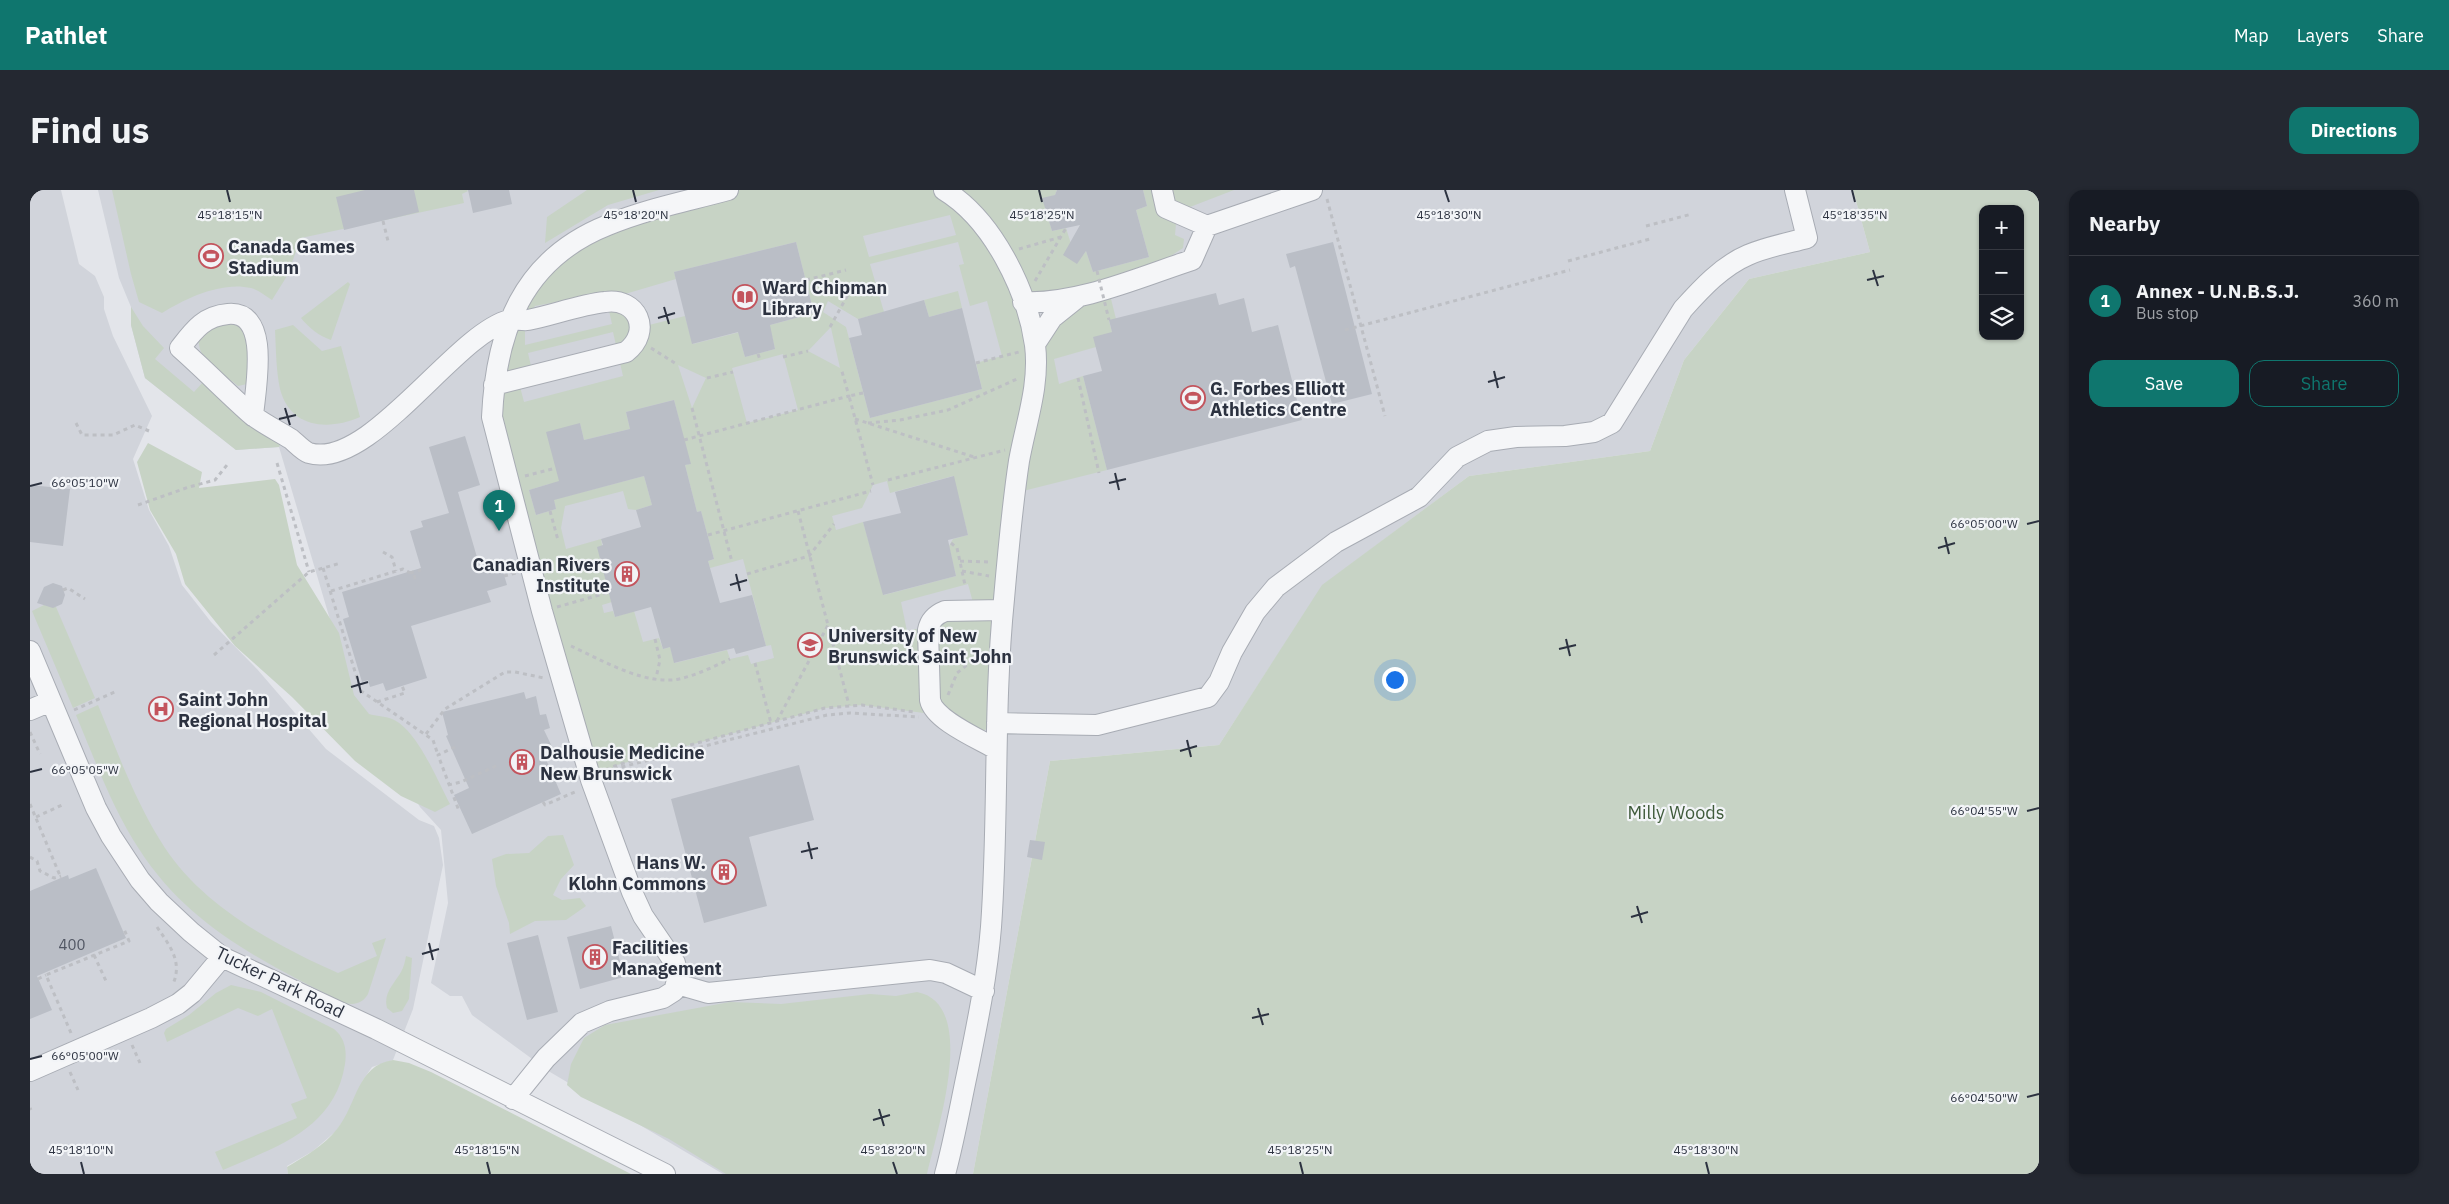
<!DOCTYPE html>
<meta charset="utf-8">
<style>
:root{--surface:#171b24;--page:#242831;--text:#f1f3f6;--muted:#9ea1a6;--line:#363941;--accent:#0f766e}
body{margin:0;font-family:"IBM Plex Sans",sans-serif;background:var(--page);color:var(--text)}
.controls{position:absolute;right:15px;top:15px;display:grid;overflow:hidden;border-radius:10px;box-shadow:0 1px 4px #0004}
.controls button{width:45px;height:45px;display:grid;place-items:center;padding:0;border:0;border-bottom:1px solid var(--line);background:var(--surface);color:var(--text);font:25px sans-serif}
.you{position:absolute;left:1364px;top:489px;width:18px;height:18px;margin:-12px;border:4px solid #fff;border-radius:50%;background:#1a73e8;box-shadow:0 0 0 8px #1a73e833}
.badge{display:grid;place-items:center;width:32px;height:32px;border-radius:50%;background:var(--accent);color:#fff;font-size:16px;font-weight:700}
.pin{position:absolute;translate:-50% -41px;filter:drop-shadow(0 1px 2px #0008)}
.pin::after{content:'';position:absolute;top:26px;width:18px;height:15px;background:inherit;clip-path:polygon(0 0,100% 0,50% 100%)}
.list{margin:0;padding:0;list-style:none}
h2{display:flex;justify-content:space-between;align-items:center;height:65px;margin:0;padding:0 20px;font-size:21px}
h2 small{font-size:16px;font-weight:400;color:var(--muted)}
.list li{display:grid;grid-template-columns:32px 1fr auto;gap:15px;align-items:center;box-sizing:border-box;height:90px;padding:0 20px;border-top:1px solid var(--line)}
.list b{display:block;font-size:19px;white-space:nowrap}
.list p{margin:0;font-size:16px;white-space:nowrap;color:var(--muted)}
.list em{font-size:16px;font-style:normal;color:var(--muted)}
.actions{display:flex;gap:10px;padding:15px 20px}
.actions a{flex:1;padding:11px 0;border:1px solid var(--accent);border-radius:15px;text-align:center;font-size:18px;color:var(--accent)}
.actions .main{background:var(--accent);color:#fff}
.icon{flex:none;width:28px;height:28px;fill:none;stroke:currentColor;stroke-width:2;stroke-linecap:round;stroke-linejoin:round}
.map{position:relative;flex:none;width:2009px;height:984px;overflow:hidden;border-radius:15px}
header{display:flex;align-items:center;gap:30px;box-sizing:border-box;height:70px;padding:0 25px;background:var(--accent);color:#fff}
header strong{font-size:24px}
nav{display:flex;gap:28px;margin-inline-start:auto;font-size:18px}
.intro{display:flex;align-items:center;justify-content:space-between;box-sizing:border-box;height:120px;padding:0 30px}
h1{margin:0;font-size:35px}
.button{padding:12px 22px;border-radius:15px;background:var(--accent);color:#fff;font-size:18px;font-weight:700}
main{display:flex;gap:30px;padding:0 30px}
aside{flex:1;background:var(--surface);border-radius:15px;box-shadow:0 1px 4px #0004}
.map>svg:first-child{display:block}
.built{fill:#d1d4db}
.green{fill:#c7d3c5;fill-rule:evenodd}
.building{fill:#babec6}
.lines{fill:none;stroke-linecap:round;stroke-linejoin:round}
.minor-casing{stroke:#a8acb4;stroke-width:22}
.path{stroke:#bdbfc4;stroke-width:3;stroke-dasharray:4 4;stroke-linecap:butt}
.minor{stroke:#f5f6f8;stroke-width:20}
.path-bridge{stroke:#bdbfc4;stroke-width:3;stroke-dasharray:4 4;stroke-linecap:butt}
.ticks{fill:none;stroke:#2c3240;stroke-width:2}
.labels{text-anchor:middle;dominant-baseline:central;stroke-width:4.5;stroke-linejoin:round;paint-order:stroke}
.number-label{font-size:15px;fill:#505562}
.poi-label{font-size:18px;font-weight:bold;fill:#2c3240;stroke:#f2f4f7;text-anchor:start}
.park-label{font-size:18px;fill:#3f5b3b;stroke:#f2f4f7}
.street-label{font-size:18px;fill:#2c3240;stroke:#f2f4f7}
.ticks-label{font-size:12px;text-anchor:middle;fill:#2c3240;stroke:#f2f4f7;stroke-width:4.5;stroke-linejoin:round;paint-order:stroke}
</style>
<header>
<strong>Pathlet</strong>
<nav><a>Map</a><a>Layers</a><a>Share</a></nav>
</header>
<div class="intro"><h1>Find us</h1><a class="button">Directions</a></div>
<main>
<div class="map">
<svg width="2009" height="984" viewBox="0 0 2009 984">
<rect width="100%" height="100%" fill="#e3e5ea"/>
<path class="built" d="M0,0H31L49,74L65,86L74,107V119L83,146L122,226L103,269L119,320L139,356L152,395L181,432L227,479L296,559L389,630L404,636L409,648L413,675L383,819L363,870L342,877L333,890L320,921L306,941L283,961L257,976L258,984H0Z
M68,0H1823L1840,62L1719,89L1654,170L1620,261L1439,286L1293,395L1189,555L1020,571L943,984H693L520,882L442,825L432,806H420L401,793L418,713L411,640L390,617L339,529L325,514L249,257L206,260L115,188L101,135V117L89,88Z"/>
<path class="green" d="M82,0H437L438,1L432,4L434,13L271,48L257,86L242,110C236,106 228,100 221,98C192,91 156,108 132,123L109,112L101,84Z
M557,0H629L578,15L515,53L517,27Z
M698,0H1027L1025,5L1013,9L1022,41L1036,38L1047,73L1056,61L1063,82L1119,67L1106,20L1117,16L1113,0H1204L1147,22L1145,45L1154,49L1153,58L1124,77L1076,89L1086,129L1079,131L1082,142L1066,157L1024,169L1029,194L1053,186L1077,280L985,303L973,420H945L938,394L871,412L877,441L891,438L894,523L832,515L795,518L587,575L561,590L466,244L479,129L539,57ZM920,25L926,45L839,67L833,46ZM766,52L784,123L733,137L741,142L745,159L715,167L710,149L714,141L663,154L655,126L611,137L595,104L646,89L644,82ZM928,52L934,74L929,75L940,116L957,111L972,166L946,173L952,199L840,228L816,137L793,122L798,111L828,129L854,122L840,74ZM575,103L582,134L495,155V131L505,116ZM993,112L1037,114L1005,153ZM800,138H801L810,178L778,161ZM583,142L593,186L494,212L488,189L503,185L498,163ZM753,164L768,220L717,233L702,178ZM648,175L676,188L662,218ZM644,210L660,274L655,275L667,322L671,321L684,369L678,371L680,378L713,369L736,456L741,455L744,468L721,474L718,465L700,469L697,460L645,473L640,457L633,459L629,448L613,452L604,421L585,427L583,421L574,423L572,415L582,412L571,349L536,359L531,338L535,316L593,301L598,319L606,320L622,315L614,286L534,307L522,304L526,319L506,325L499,300L519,294L530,297L550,233L554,250L600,239L596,222ZM923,286L938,345L923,349L919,356L926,386L854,405L833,332L806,340L802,326L832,318L843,295L857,291L860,303Z
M1823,0H2009V984H943L1020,571L1189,555L1292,395L1439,286L1620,261L1654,170L1719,89L1840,62ZM1953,19H1990V146H1953Z
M318,92L320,94L301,150C289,146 279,138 271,128Z
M928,101L932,118L899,127L908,158L894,110Z
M101,117L113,136L134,158L125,169L164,202L173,192L253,249L249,257L206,260L115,188L101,135Z
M198,134L210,136L218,149L219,188L217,194L208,196C194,184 166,170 169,149L181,138Z
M263,135L292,161L311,156L330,227C298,241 260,238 250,199C246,180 246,159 245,140Z
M118,253L172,282L169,298L245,289L249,295L267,375L309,443L324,505L339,524C346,526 355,526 362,529C387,539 407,590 420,614L405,622L371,606L325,571L262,507L205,456L155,394L146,364L120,320L107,272Z
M14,415L26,417L65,508L43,518L2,421Z
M960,429L962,433L958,534L957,539L952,541L910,514L904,443L912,431Z
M68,515C87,561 104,608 130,650C168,714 243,754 308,783L347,766L342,753L356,748L338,804C332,814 323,816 312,812C234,772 159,737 109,659C82,618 65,570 46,525Z
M533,645L544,675L531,689L523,705L532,710L550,708L556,716L536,730L505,731L480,744L479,733L466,696L462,669L476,664L499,663L518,646Z
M376,766L382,768L379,809L372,821L363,823L357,818C353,803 364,794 371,782C374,777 375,771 376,766Z
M201,795L231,802L304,839C315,848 317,860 315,874C305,939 246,957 193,980L185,962L267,928L261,914L277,908L242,819L228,826L208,818L137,852L134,843L136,839L159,825L186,803Z
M887,802C950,814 906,943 897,984H696L639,949L551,907L537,895L541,874L554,848L575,835L700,812L751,814L840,804L866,806Z
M363,870L379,873L401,882L601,984H258L257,977C275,966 294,956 307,939C328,913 326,876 363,870Z"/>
<path class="building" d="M335,0H384L389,22L314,40L306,7Z
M438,0H479L482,14L443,23Z
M1027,0H1113L1117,16L1106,20L1119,67L1063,82L1056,61L1047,74L1033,65L1050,35L1022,41L1012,8L1025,5Z
M766,52L784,123L740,135L745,159L715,167L708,142L662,154L644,82Z
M1303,52L1342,204L1302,214L1265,76L1260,78L1256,64Z
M1186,103L1189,115L1214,108L1222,142L1248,135L1272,230L1077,280L1053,186L1072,181L1063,147L1082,142L1079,130Z
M894,110L899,127L932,118L952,199L840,228L819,148L832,145L828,129Z
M644,210L661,274L655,275L667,322L671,321L684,369L678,371L690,413L722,405L736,456L706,464L704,458L644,473L640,457L633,459L621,417L585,427L567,357L573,355L571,349L611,337L606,320L622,315L614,286L524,310L526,319L506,325L499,300L529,291L516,242L550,233L554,250L600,239L596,222Z
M435,246L450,295L428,302L451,381L471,375L477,395L457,401L461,412L381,436L397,488L356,501L353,493L340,497L338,490L332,492L313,429L319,427L312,402L391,378L380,341L393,337L391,331L419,323L399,257Z
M924,286L938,345L918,350L926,386L853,405L833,332L871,323L865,302Z
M0,295L40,299L33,356L0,352Z
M23,393L32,396L35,405L32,414L23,418L7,413L14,397Z
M494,502L496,509L506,506L510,525L516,524L520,538L514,540L525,563L515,567L531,604L442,644L424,605L439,598L416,546L418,545L412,522Z
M769,575L784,630L719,647L737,716L674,733L641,609Z
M1000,650L1015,652L1012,670L997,667Z
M66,678L96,748L7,786L22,820L0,829V701L38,685L39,689Z
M581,736L594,787L550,799L537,747Z
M508,745L528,822L497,830L477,753Z"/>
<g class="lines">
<defs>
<path id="minor" d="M914,0C962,29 997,99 1005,155C1010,195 996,232 989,271C982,317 978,363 974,409C963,518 969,628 961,737C957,787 947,835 937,884C930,917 924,951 915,984
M1132,0L1136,18L1177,36L1282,0
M993,112C1047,115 1110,87 1162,70L1177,36
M1005,154L1022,128L1047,108
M223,226C225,200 242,120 198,124C174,126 164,140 150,158C175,180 198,204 222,225C234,234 248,241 261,249C266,253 273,261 279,263C339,281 424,145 479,130C484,128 492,131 498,130C523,125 549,115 575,112C607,107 623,141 596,162L464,195
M0,461L66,618L81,646L110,690L129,712L161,742L192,767L346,839L635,984
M0,520L21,511
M967,533L1067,535L1178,507L1189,492L1202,462L1225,422L1246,397L1306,352L1389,307L1427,267L1458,251L1486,247L1535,246L1564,242L1582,233L1653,119C1671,99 1692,76 1718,65C1736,57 1758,53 1777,48L1765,0
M966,559C949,549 904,530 900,510L898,440C900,430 905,425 915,421L973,420
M647,794L678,803L900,780L916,783L954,801
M0,881L121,828L148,814L162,803L192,767
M483,909L516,868L552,833L580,821L633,808L644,801L648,787L645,773L613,726L602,702L561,590L512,421L462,227C466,141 492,69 578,35C616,19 658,11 698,0"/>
</defs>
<use href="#minor" class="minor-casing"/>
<path class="path" d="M1297,9L1355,226
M353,31L358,51
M1616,36L1662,24
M989,59L1031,47
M1538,71L1620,49
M776,90L816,80
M1005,91L1036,38
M800,137L825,92
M1315,140L1540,80
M621,158L648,175
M728,164L730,170
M753,167L778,161
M946,173L989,162
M677,188L703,182
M1048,188L1069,283
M833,203L819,206L843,295
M662,218L702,372
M825,229L944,267
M46,233L52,245H83L105,235L119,241
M838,233L870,230L918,220L987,189
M654,250L819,206L811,178
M247,273L279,382
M495,286L526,278
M858,290L975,260
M108,315L159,297L185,290L197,275
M520,321L528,350
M768,321L819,515
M678,345L841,301
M921,353L927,358L935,395
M353,362L362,367L366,381
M930,371L959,372
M293,378L331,501L403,550L408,565
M932,381L959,386
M380,383L391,380
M717,384L779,366L804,334
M474,386L486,383
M33,400L38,398L55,409
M301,401L373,379L384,385L386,393
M527,417L580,402
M625,449L630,470L626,488
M541,456C572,470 618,498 653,488C669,484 685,476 700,469
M184,465L279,382L311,373
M725,473L741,533
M918,505L927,483L953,462
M347,512L375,503L372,496
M44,520L87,501
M747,531L798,435
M0,542L10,564
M396,544L415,519L475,482H485L514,488
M425,557L408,565L429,621
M519,565L525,569L537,566
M576,580L587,575L795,518L832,515L885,522
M576,581L797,525L820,523L889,527
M418,595L431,592L468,575
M513,612L515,615L547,601
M0,614L31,688
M6,627L32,615
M0,667L7,671L10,681L24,688L31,686
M127,737C139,755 153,771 143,794
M64,765L76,791
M8,789L16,785
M41,843L16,785L99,751L94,739
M102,855L110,873
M40,882L48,900
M0,918L1,920"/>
<use href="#minor" class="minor"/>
<path class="path-bridge" d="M1067,81L1079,130"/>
</g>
<path class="ticks" d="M197,0L200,12M603,0L606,12M1009,0L1012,12M1415,0L1419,12M1822,0L1825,12M1843,80L1848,96M1837,90L1854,86M634,117L639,134M628,128L645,123M1464,181L1468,198M1458,192L1475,187M255,218L260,235M249,229L266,225M1085,283L1089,300M1079,293L1096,289M0,296L12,293M1997,334L2009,331M1915,347L1919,364M1908,358L1925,353M706,384L710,401M700,395L717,390M1536,449L1540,466M1529,459L1546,455M327,486L331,503M321,497L338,492M1157,550L1161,567M1150,561L1167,556M0,582L12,579M1997,621L2009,618M778,652L782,669M771,662L788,658M1607,716L1612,733M1601,727L1618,722M399,753L403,770M392,764L409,759M1228,818L1233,835M1222,828L1239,824M0,869L12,866M1997,907L2009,904M849,919L854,936M843,930L860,925M51,972L54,984M457,972L460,984M863,972L867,984M1270,972L1273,984M1676,972L1679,984"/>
<defs>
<symbol id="stadium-ring" viewBox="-11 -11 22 22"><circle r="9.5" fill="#f2f4f7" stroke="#c3545d" stroke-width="1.5"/><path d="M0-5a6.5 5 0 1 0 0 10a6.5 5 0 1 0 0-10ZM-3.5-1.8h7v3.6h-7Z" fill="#c3545d"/></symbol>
<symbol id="library-ring" viewBox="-11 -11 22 22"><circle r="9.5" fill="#f2f4f7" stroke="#c3545d" stroke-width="1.5"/><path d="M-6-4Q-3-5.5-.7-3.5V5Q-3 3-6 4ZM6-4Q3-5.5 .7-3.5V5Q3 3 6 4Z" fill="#c3545d"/></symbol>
<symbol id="building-ring" viewBox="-11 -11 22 22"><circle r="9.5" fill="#f2f4f7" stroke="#c3545d" stroke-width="1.5"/><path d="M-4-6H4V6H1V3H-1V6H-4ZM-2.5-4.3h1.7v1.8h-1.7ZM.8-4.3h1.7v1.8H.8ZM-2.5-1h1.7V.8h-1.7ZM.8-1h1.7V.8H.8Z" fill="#c3545d"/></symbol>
<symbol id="university-ring" viewBox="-11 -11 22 22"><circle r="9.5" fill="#f2f4f7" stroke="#c3545d" stroke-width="1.5"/><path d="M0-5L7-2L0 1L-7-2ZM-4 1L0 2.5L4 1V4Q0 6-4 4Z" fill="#c3545d"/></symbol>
<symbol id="hospital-ring" viewBox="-11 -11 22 22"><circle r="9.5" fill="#f2f4f7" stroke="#c3545d" stroke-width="1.5"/><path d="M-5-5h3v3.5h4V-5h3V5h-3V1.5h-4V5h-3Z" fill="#c3545d"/></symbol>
</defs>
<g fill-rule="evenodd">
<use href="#stadium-ring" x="167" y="52" width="28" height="28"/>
<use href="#library-ring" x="701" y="93" width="28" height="28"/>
<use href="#stadium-ring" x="1149" y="194" width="28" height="28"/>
<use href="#building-ring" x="583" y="370" width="28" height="28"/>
<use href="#university-ring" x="766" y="441" width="28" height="28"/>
<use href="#hospital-ring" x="117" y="505" width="28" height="28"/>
<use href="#building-ring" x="478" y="558" width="28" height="28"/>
<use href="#building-ring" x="680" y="668" width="28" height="28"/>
<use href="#building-ring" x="551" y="753" width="28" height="28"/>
</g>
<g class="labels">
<g class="number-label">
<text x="42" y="754">400</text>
</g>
<g class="poi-label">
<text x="198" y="56">Canada Games<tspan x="198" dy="21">Stadium</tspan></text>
<text x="732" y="97">Ward Chipman<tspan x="732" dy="21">Library</tspan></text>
<text x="1180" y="198">G. Forbes Elliott<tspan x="1180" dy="21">Athletics Centre</tspan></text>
<text x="580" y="374" text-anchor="end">Canadian Rivers<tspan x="580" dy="21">Institute</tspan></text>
<text x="798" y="445">University of New<tspan x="798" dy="21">Brunswick Saint John</tspan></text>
<text x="148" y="509">Saint John<tspan x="148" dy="21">Regional Hospital</tspan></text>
<text x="510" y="562">Dalhousie Medicine<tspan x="510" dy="21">New Brunswick</tspan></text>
<text x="676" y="672" text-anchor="end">Hans W.<tspan x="676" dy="21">Klohn Commons</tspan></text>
<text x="582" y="757">Facilities<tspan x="582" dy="21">Management</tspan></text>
</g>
<g class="park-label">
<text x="1646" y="622">Milly Woods</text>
</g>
<g class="street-label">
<text transform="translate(250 792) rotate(26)">Tucker Park Road</text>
</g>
</g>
<g class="ticks-label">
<text x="200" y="29">45°18'15"N</text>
<text x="606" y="29">45°18'20"N</text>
<text x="1012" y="29">45°18'25"N</text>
<text x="1419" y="29">45°18'30"N</text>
<text x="1825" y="29">45°18'35"N</text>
<text x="55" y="297">66°05'10"W</text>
<text x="1954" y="338">66°05'00"W</text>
<text x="55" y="584">66°05'05"W</text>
<text x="1954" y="625">66°04'55"W</text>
<text x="55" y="870">66°05'00"W</text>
<text x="1954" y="912">66°04'50"W</text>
<text x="51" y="964">45°18'10"N</text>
<text x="457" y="964">45°18'15"N</text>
<text x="863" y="964">45°18'20"N</text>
<text x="1270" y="964">45°18'25"N</text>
<text x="1676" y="964">45°18'30"N</text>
</g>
</svg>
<div class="controls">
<button>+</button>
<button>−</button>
<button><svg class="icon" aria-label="layers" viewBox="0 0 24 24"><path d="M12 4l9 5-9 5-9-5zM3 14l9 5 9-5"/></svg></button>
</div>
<div class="you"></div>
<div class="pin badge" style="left:469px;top:341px">1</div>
</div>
<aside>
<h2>Nearby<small></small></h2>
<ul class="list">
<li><span class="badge">1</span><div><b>Annex - U.N.B.S.J.</b><p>Bus stop</p></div><em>360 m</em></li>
</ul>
<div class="actions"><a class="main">Save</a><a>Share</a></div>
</aside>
</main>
